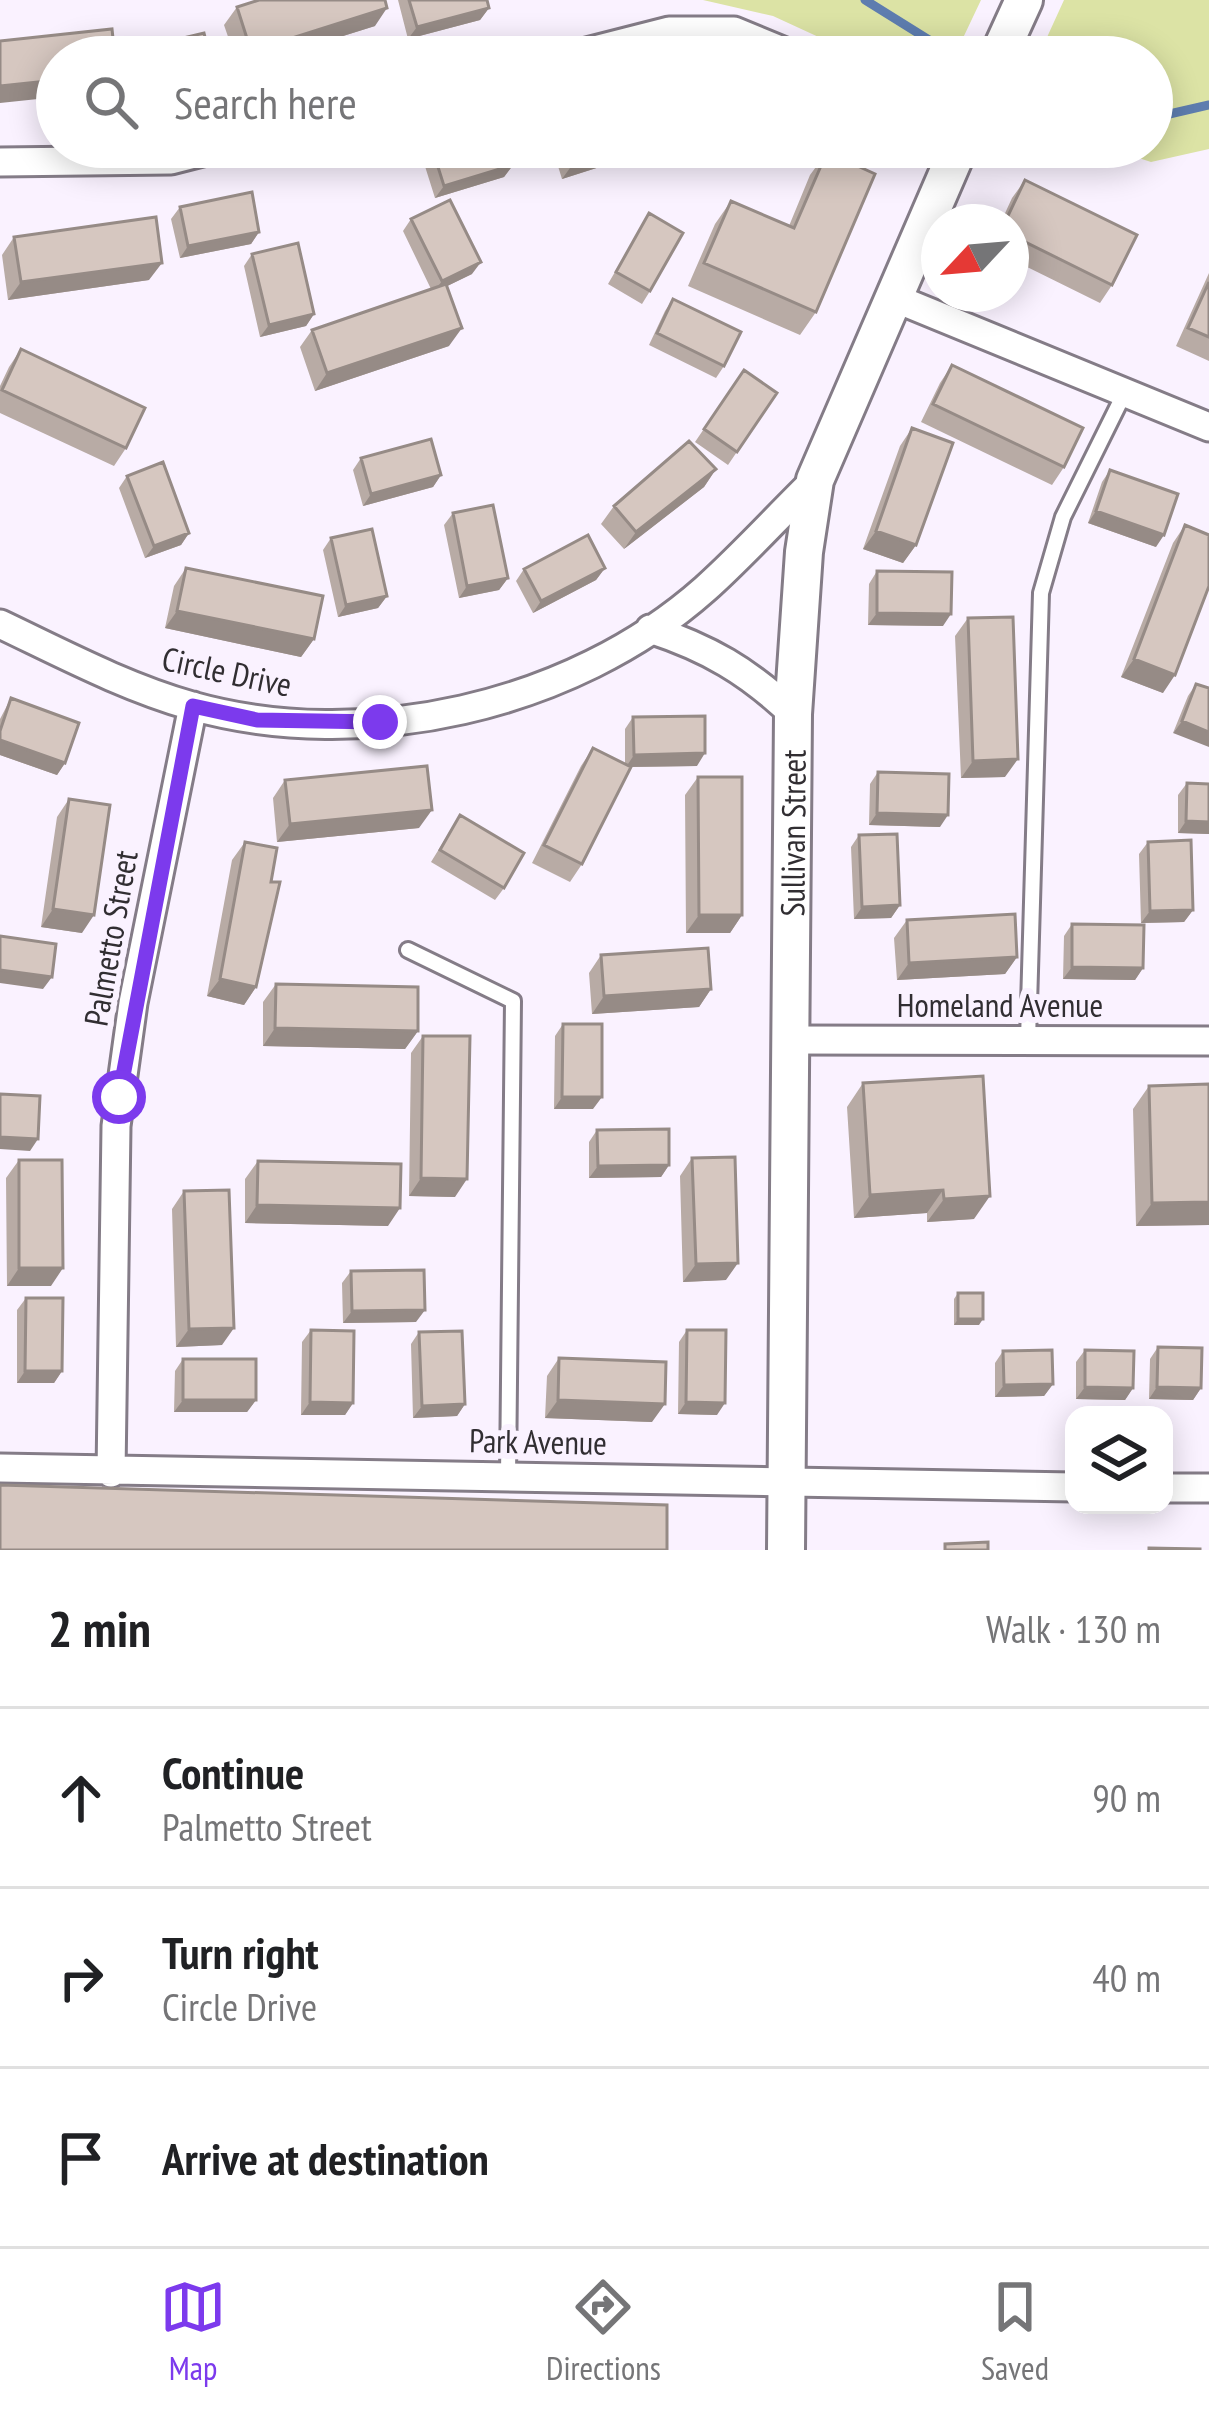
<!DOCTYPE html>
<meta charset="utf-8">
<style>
:root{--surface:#fff;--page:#f6f6f6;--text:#202124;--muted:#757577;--line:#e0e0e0;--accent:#7c3aed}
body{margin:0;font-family:"PT Sans Narrow",sans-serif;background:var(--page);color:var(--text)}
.controls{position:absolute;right:36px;bottom:36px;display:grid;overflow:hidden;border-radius:24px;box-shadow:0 6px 30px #0003}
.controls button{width:108px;height:108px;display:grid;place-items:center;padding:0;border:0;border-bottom:3px solid var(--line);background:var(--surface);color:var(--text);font:60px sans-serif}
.compass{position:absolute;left:921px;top:204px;width:108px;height:108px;border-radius:50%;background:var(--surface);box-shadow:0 6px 30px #0003;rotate:244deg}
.stop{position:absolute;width:36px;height:36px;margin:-27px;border:9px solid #7c3aed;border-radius:50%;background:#fff}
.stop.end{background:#7c3aed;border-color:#fff;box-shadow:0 3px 12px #0008}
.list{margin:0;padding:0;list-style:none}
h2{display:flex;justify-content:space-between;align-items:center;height:156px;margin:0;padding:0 48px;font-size:51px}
h2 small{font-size:39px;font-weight:400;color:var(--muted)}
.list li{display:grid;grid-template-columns:78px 1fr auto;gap:36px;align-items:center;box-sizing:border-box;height:180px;padding:0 48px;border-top:3px solid var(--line)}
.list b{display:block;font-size:45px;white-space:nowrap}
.list p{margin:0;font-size:39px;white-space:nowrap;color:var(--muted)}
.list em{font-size:39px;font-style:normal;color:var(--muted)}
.icon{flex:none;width:66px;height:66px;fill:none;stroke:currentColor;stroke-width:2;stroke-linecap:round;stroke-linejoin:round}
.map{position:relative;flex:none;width:1209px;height:1550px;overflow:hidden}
.search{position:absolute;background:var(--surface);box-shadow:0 6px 30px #0003;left:36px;right:36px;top:36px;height:132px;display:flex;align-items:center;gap:30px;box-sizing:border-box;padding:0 42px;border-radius:66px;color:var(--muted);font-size:45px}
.sheet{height:696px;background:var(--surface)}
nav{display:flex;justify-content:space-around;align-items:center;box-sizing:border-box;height:168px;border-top:3px solid var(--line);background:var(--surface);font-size:33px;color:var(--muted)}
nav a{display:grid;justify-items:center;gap:6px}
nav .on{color:var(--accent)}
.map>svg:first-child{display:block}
.green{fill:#dce3a5}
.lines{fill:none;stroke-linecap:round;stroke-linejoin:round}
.stream{stroke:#5e7daf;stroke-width:9}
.lane-casing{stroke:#847c87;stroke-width:20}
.street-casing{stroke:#847c87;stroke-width:33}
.secondary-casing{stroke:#847c87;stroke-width:42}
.lane{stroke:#fff;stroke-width:14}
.street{stroke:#fff;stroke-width:27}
.secondary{stroke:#fff;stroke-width:36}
.wall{fill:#b8aba5}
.shaded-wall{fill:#968b86}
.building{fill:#d6c7c0;stroke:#968b86;stroke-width:3}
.route{stroke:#7c3aed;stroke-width:15}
.labels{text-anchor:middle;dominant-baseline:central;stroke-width:12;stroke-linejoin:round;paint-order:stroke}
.street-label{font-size:33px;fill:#312e32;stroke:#faf2ff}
</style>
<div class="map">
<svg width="1209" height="1550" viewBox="0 0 1209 1550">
<rect width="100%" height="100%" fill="#faf2ff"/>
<path class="green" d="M703,0H981L954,57H862L773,16Z
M1064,0H1209V149L1151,162L1105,147H1152V57H1038Z"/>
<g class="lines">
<path class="stream" d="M865,0L942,48
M1152,118L1209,105"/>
<defs>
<path id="lane" d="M408,950L513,1001L508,1476
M1028,1040L1041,593L1063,517L1125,392"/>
<path id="street" d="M567,57L669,31H734L797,57
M0,162L171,160L222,147
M897,299L1209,427
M0,624C63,654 125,687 192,706C363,754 572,707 705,589C743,555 778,516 815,480
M650,629C708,648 748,671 793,714
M792,1040L1209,1041
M0,1468L1074,1487
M111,1473L116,1126L133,1003L193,706
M1164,1488H1209"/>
<g id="secondary">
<path d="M998,57L1024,0"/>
<path id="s1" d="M786,1550L793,714L804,552L815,480L959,147"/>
</g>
</defs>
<use href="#lane" class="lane-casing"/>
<use href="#street" class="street-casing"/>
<use href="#secondary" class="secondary-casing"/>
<use href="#lane" class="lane"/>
<use href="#street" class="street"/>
<use href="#secondary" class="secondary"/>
</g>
<path class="wall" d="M398,0H487L489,8L480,20L408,39Z
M237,7L375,26L276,57H235L224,25Z
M552,147H662L562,179Z
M432,148L513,165L504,177L435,198L423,160Z
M827,152L816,312L800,335L688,286L715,224L731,201L789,226L810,175Z
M1025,180L1112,285L1100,303L1011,259V222H1001L1012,198Z
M180,207L259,232L251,244L180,258L171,219Z
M649,213L650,291L642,304L608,284Z
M411,219L472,274L447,286L449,346L315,391L300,347L312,330L431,289L403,231Z
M14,237L149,280L8,300L2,255Z
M252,254L314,314L306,326L260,337L244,266Z
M1209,273V361L1176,346Z
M673,299L724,366L716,378L649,345L665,311Z
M21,349L126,448L114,466L0,413V386L9,367Z
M952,365L1064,467L1052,485L921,422L940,383Z
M744,370L777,393L728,465L695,442Z
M912,428L916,545L903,563L863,549L900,446Z
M361,458L441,475L433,487L363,506L353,470Z
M716,469L704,487L624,549L601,524L614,506Z
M1110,470L1156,547L1088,523L1102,482Z
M127,476L189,533L181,545L145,558L119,488Z
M453,513L508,578L499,590L459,598L444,525Z
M1185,525L1163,693L1121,677L1173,543Z
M331,538L387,596L378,608L338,617L323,550Z
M186,568L314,639L301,657L165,628L174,586Z
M605,568L596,580L533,613L516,581L524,569Z
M877,571L943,626L868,625L869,584Z
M968,618L1005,777L961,778L955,636Z
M1196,684L1209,688L1173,733L1188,696Z
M11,698L65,763L57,775L0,755V719Z
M633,717L697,766L631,767L582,864L570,882L532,863L581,766L593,748L625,765V729Z
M878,772L940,827L869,825L870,784Z
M698,777L742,915L730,933H686L685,795Z
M285,780L419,828L277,842L273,798Z
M1187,783L1209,834L1178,833V795Z
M69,799L82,933L41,927L57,817Z
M460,815L504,888L495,900L431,862Z
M859,835L900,905L891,918L854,919L851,847Z
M245,842L256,987L244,1005L207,996L232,860Z
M1148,842L1193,910L1184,922L1141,923L1139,854Z
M907,920L1017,957L1005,974L897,980L894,938Z
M1072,924L1143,968L1135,980L1063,979L1064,936Z
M601,955L711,989L699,1007L592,1014L589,973Z
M276,984L418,1031L405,1049L263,1046V1002Z
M563,1024L593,1109H554L555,1036Z
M423,1036L455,1197L409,1196L411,1053Z
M863,1083L974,1219L927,1222V1213L854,1218L847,1107Z
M1209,1084V1225L1136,1226L1133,1109L1149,1086Z
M597,1130L669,1165L661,1177L589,1178V1142Z
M692,1158L726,1280L683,1282L680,1176Z
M19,1160L51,1286H7L6,1178Z
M258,1161L388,1226L245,1223V1179Z
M184,1191L222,1345L176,1347L172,1209Z
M351,1271L416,1322L343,1323L342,1283Z
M958,1293L979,1325H954V1299Z
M26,1298L62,1371L54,1383H17V1310Z
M311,1330L353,1403L345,1415H301L302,1342Z
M687,1330L717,1415L678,1414L679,1342Z
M419,1332L465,1404L457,1416L413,1418L411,1344Z
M1158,1347L1201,1388L1193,1400L1149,1399L1150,1359Z
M1085,1350L1133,1388L1125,1400L1076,1399V1362Z
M1003,1351L1053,1384L1044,1396L995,1397V1363Z
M559,1358L652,1422L545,1418L547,1376Z
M183,1359L256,1400L247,1412H174L175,1371Z"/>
<path class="shaded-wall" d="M387,8L375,26L276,57H247L251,51Z
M489,8L480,20L408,39L417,27Z
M57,80V97L0,103V86Z
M619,147H662L562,179L575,161Z
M513,165L504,177L435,198L444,186Z
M259,232L251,244L180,258L188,246Z
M481,262L472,274L433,293L442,281Z
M162,263L149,280L8,300L21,282Z
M314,314L306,326L260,337L269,325Z
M462,328L449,346L315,391L327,373Z
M716,469L704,487L624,549L636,532Z
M441,475L433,487L363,506L371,494Z
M1096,511L1164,535L1156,547L1088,523Z
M876,531L916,545L903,563L863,549Z
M189,533L181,545L145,558L154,546Z
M605,568L596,580L533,613L541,601Z
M508,578L499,590L459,598L467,586Z
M387,596L378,608L338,617L346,605Z
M177,611L314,639L301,657L165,628Z
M877,613L951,614L943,626L868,625Z
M1134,659L1175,675L1163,693L1121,677Z
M1182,721L1209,732V747L1173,733Z
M0,740L65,763L57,775L0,755Z
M705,753L697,766L626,767L634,755Z
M1018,759L1005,777L961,778L973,761Z
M432,810L419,828L277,842L290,824Z
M877,813L948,815L940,827L869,825Z
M1186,821L1209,822V834L1178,833Z
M900,905L891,918L854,919L862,907Z
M53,909L94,915L82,933L41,927Z
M1193,910L1184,922L1141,923L1150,911Z
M699,915H742L730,933H686Z
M1017,957L1005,974L897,980L909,963Z
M1072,967L1143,968L1135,980L1063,979Z
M0,970L52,977L43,989L0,983Z
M220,979L256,987L244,1005L207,996Z
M711,989L699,1007L592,1014L604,996Z
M275,1028L418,1031L405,1049L263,1046Z
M562,1097H602L593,1109H554Z
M0,1137L38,1139L30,1151L0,1149Z
M669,1165L661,1177L589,1178L598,1166Z
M421,1178L467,1179L455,1197L409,1196Z
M943,1190L927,1213L854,1218L870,1195Z
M990,1196L974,1219L927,1222L944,1199Z
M1209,1202V1225L1136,1226L1152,1203Z
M257,1205L400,1208L388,1226L245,1223Z
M738,1263L726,1280L683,1282L696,1264Z
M19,1268H63L51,1286H7Z
M425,1310L416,1322L343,1323L352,1311Z
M958,1319H983L979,1325H954Z
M234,1328L222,1345L176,1347L189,1329Z
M25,1371H62L54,1383H17Z
M1053,1384L1044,1396L995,1397L1004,1385Z
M1085,1387L1133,1388L1125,1400L1076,1399Z
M1157,1387L1201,1388L1193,1400L1149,1399Z
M183,1400H256L247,1412H174Z
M558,1400L665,1404L652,1422L545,1418Z
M310,1402L353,1403L345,1415H301Z
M686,1402L725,1403L717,1415L678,1414Z
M465,1404L457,1416L413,1418L422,1406Z"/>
<path class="building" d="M259,0H385L387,8L251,51L237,7Z
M409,0H487L489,8L417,27Z
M112,29L115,57H57V80L0,86V41Z
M204,33L210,57H134L132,50Z
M507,147L513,165L444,186L432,148Z
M570,147H619L575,161Z
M827,152L875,174L816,312L704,263L731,201L794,228Z
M1025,180L1137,235L1112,285L1011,235V222H1005Z
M252,192L259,232L188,246L180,207Z
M450,200L481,262L442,281L411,219Z
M649,213L683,233L650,291L616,272Z
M156,217L162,263L21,282L14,237Z
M298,243L314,314L269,325L252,254Z
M1209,282V337L1188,328Z
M446,284L462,328L327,373L312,330Z
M673,299L741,332L724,366L657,333Z
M21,349L145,408L126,448L2,390Z
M952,365L1083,428L1064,467L933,404Z
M744,370L777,393L737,452L704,429Z
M912,428L953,443L916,545L876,531Z
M431,439L441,475L371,494L361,458Z
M689,441L716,469L636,532L614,506Z
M163,462L189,533L154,546L127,476Z
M1110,470L1178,494L1164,535L1096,511Z
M493,505L508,578L467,586L453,513Z
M1185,525L1209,535V586L1175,675L1134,659Z
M372,529L387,596L346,605L331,538Z
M588,535L605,568L541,601L524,569Z
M186,568L323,596L314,639L177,611Z
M877,571L952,572L951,614L877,613Z
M1013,617L1018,759L973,761L968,618Z
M1196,684L1209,688V732L1182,721Z
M11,698L79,723L65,763L0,740V731Z
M705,716V753L634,755L633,717Z
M593,748L631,767L582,864L544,845Z
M427,766L432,810L290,824L285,780Z
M878,772L949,774L948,815L877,813Z
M698,777H742V915H699Z
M1187,783L1209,784V822L1186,821Z
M69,799L110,805L94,915L53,909Z
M460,815L524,853L504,888L440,850Z
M897,834L900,905L862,907L859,835Z
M1191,840L1193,910L1150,911L1148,842Z
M245,842L277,848L271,882H280L256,987L220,979Z
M1015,914L1017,957L909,963L907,920Z
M1072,924L1144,925L1143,968L1072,967Z
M0,936L56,944L52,977L0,970Z
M708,948L711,989L604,996L601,955Z
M276,984L418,987V1031L275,1028Z
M563,1024H602V1097H562Z
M423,1036H470L467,1179L421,1178Z
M983,1076L990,1196L944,1199L943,1190L870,1195L863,1083Z
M1209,1084V1202L1152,1203L1149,1086Z
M0,1094L40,1096L38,1139L0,1137Z
M669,1129V1165L598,1166L597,1130Z
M735,1157L738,1263L696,1264L692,1158Z
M19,1160H62L63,1268H19Z
M258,1161L401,1164L400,1208L257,1205Z
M229,1190L234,1328L189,1329L184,1191Z
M424,1270L425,1310L352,1311L351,1271Z
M958,1293H983V1319H958Z
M26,1298H63L62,1371H25Z
M311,1330L354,1331L353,1403L310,1402Z
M687,1330H726L725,1403L686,1402Z
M462,1331L465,1404L422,1406L419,1332Z
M1158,1347L1202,1348L1201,1388L1157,1387Z
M1052,1350L1053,1384L1004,1385L1003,1351Z
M1085,1350L1134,1351L1133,1388L1085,1387Z
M559,1358L666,1362L665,1404L558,1400Z
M183,1359H256V1400H183Z
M0,1485L667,1505V1550H0Z
M988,1542V1550H945V1544Z
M1149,1548L1200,1549V1550H1149Z"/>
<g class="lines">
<path class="route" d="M119,1097L193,706L257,720L380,722"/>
</g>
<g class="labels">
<g class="street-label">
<text transform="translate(227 671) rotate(12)">Circle Drive</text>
<text stroke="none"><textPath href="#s1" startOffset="717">Sullivan Street</textPath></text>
<text transform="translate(110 938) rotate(-80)">Palmetto Street</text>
<text x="1000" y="1004">Homeland Avenue</text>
<text transform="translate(538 1441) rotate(1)">Park Avenue</text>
</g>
</g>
</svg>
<div class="controls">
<button><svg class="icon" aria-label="layers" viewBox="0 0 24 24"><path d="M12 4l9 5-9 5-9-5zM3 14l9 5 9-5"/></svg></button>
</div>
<svg class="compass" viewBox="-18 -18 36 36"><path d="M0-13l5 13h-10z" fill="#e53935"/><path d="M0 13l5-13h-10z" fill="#757577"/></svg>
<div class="stop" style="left:119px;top:1097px"></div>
<div class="stop end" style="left:380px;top:722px"></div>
<div class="search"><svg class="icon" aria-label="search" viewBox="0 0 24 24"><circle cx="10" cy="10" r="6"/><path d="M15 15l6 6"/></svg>Search here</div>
</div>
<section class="sheet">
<h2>2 min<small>Walk · 130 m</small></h2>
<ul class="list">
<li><svg class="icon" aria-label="ahead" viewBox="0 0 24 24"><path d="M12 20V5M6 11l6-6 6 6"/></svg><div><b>Continue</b><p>Palmetto Street</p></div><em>90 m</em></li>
<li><svg class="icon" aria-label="right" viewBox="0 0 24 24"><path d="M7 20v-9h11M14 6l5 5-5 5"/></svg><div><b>Turn right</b><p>Circle Drive</p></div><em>40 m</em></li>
<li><svg class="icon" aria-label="arrive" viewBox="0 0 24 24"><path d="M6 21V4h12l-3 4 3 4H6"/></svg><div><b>Arrive at destination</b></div></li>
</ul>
</section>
<nav>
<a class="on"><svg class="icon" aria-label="map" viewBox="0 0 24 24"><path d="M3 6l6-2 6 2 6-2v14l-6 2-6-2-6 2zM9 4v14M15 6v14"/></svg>Map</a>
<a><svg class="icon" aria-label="directions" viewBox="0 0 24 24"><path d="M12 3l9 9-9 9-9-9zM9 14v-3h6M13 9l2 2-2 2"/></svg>Directions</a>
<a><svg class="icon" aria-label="saved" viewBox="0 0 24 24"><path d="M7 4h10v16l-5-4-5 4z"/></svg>Saved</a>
</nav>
